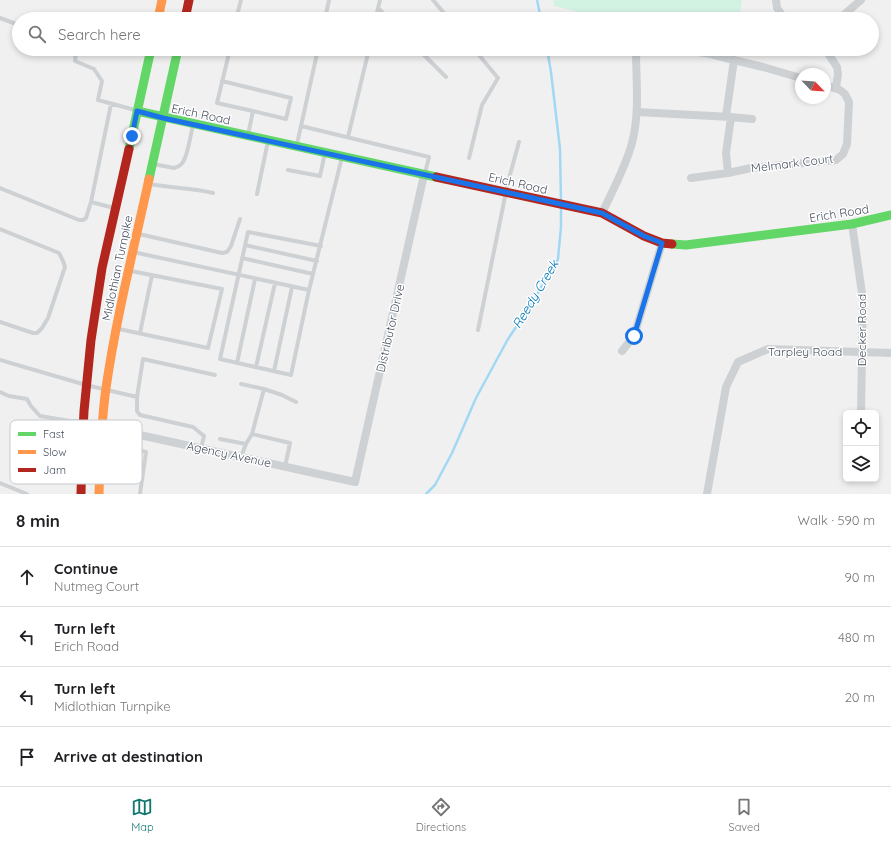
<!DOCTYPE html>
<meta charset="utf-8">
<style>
:root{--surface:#fff;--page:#f6f6f6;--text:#202124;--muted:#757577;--line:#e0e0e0;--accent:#0f766e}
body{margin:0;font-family:Quicksand,sans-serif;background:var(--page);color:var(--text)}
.controls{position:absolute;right:12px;bottom:12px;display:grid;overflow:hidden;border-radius:6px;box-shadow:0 2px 6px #0003}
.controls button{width:36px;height:36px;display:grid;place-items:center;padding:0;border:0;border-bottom:1px solid var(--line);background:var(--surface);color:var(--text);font:20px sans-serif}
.compass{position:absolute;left:795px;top:68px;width:36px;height:36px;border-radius:50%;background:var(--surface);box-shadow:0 2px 6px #0003;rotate:115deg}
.stop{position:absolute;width:12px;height:12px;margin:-9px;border:3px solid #1a73e8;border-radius:50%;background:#fff}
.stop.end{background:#1a73e8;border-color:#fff;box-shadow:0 1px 4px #0008}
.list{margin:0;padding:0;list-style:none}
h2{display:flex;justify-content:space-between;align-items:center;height:52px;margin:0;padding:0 16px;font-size:17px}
h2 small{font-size:13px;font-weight:400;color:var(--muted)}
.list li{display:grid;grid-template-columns:26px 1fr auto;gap:12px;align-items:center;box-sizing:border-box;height:60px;padding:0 16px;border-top:1px solid var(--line)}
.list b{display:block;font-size:15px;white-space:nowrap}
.list p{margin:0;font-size:13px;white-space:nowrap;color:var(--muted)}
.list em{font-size:13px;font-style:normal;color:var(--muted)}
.icon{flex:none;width:22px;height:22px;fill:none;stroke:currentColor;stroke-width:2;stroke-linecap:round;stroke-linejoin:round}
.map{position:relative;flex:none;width:891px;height:494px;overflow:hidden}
.search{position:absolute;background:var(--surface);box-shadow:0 2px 6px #0003;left:12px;right:12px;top:12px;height:44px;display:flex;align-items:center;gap:10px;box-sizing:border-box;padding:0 14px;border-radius:22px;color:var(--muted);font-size:15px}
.sheet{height:292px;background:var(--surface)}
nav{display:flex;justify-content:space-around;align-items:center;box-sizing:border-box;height:56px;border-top:1px solid var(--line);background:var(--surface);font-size:11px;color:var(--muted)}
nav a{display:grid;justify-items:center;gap:2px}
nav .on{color:var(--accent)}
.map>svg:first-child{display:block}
.green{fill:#d2f2e2}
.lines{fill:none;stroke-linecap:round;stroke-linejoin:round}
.stream{stroke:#a2d8f4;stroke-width:2.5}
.lane{stroke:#ced1d4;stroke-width:4}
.street{stroke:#ced1d4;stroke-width:8}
.fast{stroke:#63d668;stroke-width:9}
.slow{stroke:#ff974d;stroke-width:9}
.jam{stroke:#b3261e;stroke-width:9}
.route{stroke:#1a73e8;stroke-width:5}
.labels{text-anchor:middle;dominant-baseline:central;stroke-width:3;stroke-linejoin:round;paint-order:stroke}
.street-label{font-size:12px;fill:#454f5f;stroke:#fff}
.water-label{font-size:13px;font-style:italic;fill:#0078b7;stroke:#fff}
.key{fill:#fff;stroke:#c7cacf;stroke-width:1}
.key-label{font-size:11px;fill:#454f5f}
</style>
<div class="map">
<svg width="891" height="494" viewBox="0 0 891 494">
<rect width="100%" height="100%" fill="#f1f0f0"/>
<path class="green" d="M553,0H742L739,19H609L554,6Z"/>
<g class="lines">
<path class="stream" d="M537,0L541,19
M547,49L551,72L560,149L561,202
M426,494L435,485L452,453L476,398L508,339L529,308L558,259L561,227V207"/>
<path class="lane" d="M380,0L378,8L389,19
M433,0L449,19
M0,18L19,25
M236,19L241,0
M325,19L329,0
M376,19L378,8
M76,49L75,61L94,69L102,81L98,100L135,110
M230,49L217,103L253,111
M418,49L446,77
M222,81L291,98L286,119L253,111L248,135
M111,104L91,202L114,208
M301,126L429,157L425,173
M348,137L369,49
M297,144L318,49
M469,158L482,105L498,78L474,49
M153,164L174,168C178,167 182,165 184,160C188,153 191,133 193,125
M288,170L320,176L325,153
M150,184C171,188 193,188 213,193
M0,188L79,220H83L86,218L91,202
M257,194L268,141
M0,229L59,253L63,261L65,267L48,318L42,328L37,333H33L0,322
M139,234L222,253L227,252L231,246L240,219
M245,245L317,261
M133,252L309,290L342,157
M242,258L313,274
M309,290L291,375L220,359L248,232L321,246
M119,329L208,348L222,289L131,271
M478,330L508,182L519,142
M140,333L152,275
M0,360L86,385L137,397V411L140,415L193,427L204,436L201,448
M237,363L255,279
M256,367L275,283
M274,371L292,287
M241,384L264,389
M0,392L9,396L27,399L31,406L40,416L70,421H81
M137,397L143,359L215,375
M129,433L127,444C132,450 139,450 146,452L140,494
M252,434L264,389L282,395L296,402
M220,439L246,444
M241,457L246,444L252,434L290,443L285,467
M0,483L27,494"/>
<path class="street" d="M776,0L777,8L785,19
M839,19L861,0
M682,49L710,54L734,60
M825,49L837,67L838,74L836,88
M637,112L731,117L752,119
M726,116L734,60L763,67L801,78
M731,117L726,153L728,173L751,168L836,160L843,154L847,144L849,102L845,94L840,90L825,85
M691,178L728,173
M602,213C612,192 626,166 632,143C640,113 636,80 636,49
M852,224L863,300L861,413
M622,351L634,336L662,243
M103,427L355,482L424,175
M707,494L726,387L738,362L768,349L891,353"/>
<path class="fast" d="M137,111L436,177
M129,149L151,49
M149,179L178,49
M672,244L686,245L852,224L891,215"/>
<path class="slow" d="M158,19L162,0
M99,494C100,459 101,423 106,388C116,318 134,248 149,179"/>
<path class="jam" d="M185,19L189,0
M436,177L602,213L644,236L662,243L672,244
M81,494L82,452L84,411L91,340L102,268L129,149"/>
</g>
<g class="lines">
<path class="route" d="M132,136L137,111L163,118L602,213L644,236L662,243L634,336"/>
</g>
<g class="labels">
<g class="street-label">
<text transform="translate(201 114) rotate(12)">Erich Road</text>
<text transform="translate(792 163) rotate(-7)">Melmark Court</text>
<text transform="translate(518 183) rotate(13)">Erich Road</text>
<text transform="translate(839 213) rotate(-9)">Erich Road</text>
<text transform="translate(117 268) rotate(-78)">Midlothian Turnpike</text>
<text transform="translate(390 328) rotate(-77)">Distributor Drive</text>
<text transform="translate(861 330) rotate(-90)">Decker Road</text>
<text x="805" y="351">Tarpley Road</text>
<text transform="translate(229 454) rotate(12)">Agency Avenue</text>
</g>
<g class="water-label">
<text transform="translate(535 294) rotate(-59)">Reedy Creek</text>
</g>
</g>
<rect x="10" y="420" width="132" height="64" rx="6" class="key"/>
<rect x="18" y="432" width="18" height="4" fill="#63d668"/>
<rect x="18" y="450" width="18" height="4" fill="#ff974d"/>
<rect x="18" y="468" width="18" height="4" fill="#b3261e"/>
<g class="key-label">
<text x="43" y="438">Fast</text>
<text x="43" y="456">Slow</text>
<text x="43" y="474">Jam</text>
</g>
</svg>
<div class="controls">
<button><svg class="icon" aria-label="locate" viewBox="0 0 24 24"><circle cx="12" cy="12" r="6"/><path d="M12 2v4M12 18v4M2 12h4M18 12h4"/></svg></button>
<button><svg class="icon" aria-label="layers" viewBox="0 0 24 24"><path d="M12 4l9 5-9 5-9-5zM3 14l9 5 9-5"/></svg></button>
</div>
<svg class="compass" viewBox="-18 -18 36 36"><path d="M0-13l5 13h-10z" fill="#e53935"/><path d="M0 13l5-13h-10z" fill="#757577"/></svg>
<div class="stop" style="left:634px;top:336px"></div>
<div class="stop end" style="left:132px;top:136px"></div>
<div class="search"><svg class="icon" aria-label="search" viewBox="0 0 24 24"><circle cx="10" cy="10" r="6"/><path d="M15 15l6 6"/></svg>Search here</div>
</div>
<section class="sheet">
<h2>8 min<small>Walk · 590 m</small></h2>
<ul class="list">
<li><svg class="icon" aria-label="ahead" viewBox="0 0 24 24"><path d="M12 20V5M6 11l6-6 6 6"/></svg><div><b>Continue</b><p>Nutmeg Court</p></div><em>90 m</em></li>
<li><svg class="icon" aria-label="left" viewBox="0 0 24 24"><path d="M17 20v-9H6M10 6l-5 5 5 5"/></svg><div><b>Turn left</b><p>Erich Road</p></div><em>480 m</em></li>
<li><svg class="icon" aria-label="left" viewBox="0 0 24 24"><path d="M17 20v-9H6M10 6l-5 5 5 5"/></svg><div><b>Turn left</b><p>Midlothian Turnpike</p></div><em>20 m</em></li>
<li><svg class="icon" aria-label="arrive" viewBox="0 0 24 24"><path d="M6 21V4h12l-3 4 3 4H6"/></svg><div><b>Arrive at destination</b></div></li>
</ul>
</section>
<nav>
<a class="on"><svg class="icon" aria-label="map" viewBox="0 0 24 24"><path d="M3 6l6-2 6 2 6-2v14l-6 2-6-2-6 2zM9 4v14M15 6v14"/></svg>Map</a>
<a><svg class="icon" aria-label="directions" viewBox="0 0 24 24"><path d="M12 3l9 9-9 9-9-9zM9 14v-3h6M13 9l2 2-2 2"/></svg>Directions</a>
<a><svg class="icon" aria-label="saved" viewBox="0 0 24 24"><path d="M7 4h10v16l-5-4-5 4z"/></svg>Saved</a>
</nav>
